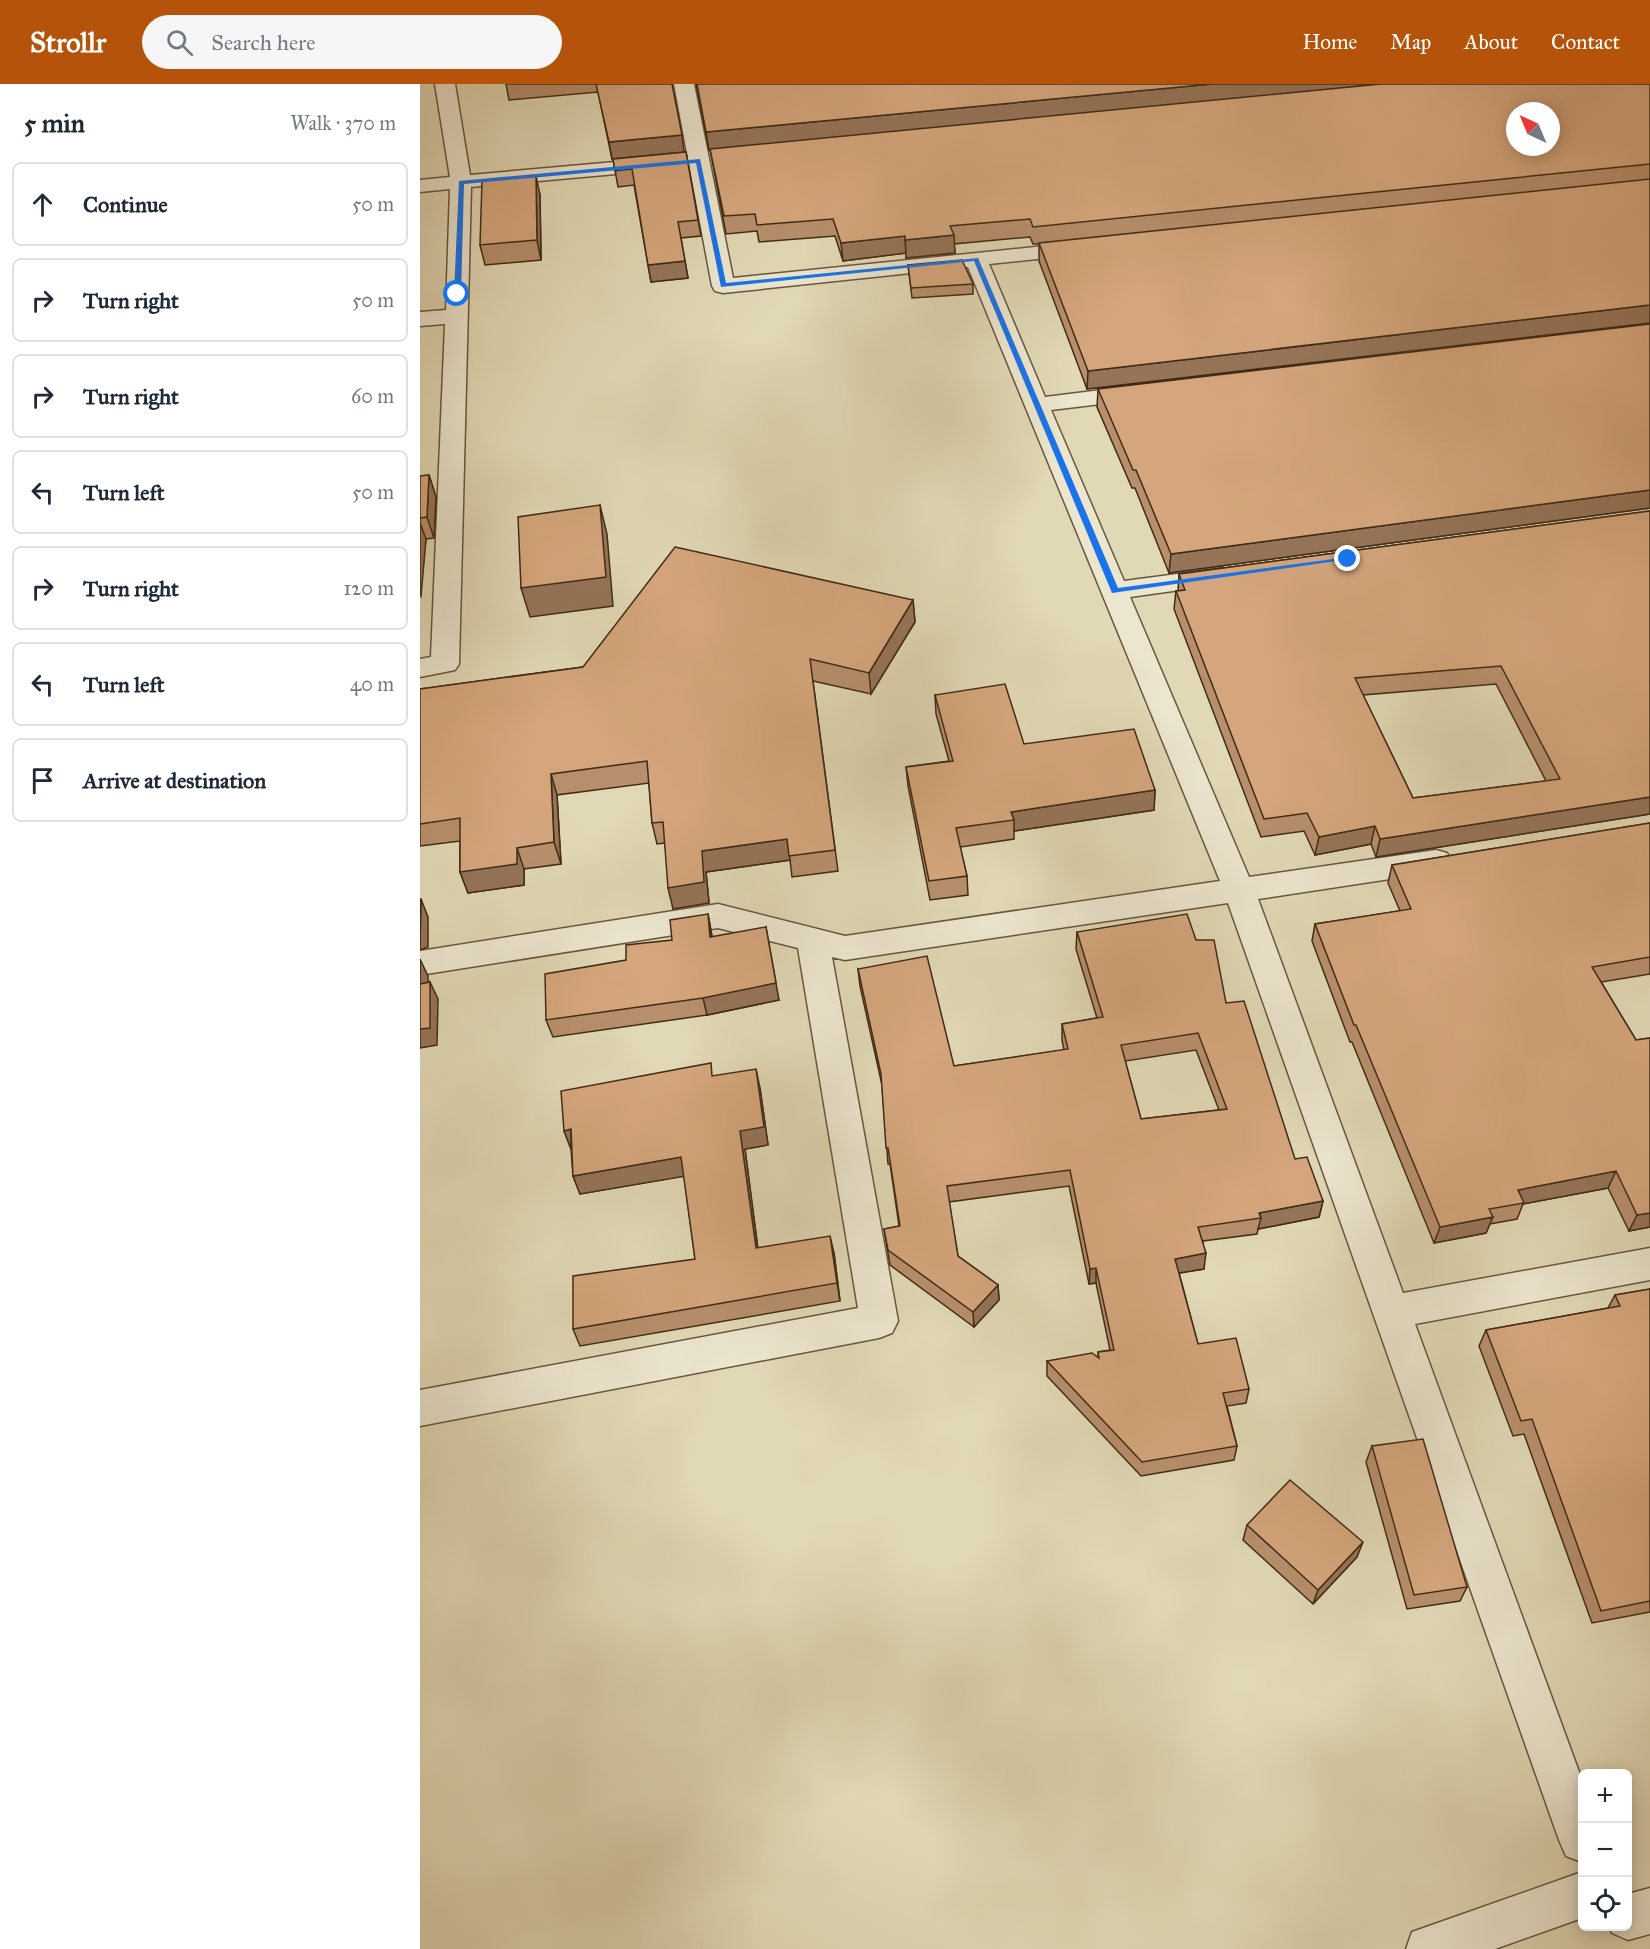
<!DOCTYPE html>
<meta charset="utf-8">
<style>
:root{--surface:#fff;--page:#f6f6f7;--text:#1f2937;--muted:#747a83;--line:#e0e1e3;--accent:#b45309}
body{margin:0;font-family:"IM FELL Great Primer",serif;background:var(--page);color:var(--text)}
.controls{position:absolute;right:18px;bottom:18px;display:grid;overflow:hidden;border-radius:9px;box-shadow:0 3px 15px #0003}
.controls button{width:54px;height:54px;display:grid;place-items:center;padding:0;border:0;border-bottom:2px solid var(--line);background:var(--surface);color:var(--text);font:30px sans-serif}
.compass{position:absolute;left:1086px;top:18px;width:54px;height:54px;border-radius:50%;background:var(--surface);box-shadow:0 3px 15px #0003;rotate:316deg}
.stop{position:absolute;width:18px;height:18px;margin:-14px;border:4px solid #1a73e8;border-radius:50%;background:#fff}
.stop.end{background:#1a73e8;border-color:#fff;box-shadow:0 2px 6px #0008}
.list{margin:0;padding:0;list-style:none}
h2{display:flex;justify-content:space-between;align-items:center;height:78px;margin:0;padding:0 24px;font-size:26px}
h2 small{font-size:20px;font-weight:400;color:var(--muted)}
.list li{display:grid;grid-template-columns:39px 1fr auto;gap:18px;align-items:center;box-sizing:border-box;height:84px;margin:0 12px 12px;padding:0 12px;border:2px solid var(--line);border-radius:9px}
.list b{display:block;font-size:22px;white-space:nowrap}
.list em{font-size:20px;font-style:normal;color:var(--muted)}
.icon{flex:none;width:33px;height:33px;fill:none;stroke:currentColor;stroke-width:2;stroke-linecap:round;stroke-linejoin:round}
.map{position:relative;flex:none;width:1230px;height:1865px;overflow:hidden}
header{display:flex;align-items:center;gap:36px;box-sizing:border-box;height:84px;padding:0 30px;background:var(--accent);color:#fff}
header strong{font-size:28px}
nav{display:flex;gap:33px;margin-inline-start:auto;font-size:21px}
.search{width:420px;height:54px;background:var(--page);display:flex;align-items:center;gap:15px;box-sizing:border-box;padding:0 21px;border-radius:33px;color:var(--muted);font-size:22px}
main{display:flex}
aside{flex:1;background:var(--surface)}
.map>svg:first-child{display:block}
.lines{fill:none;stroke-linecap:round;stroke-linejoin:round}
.minor-casing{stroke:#69563e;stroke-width:3}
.minor{fill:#ece6cf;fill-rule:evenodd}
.wall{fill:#b78f6c;stroke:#412b16;stroke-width:1.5;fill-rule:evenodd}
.shaded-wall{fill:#957458;stroke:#412b16;stroke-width:1.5}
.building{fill:#d5a67d;stroke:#412b16;stroke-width:1.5;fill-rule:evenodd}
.route{fill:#1a73e8}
</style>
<header>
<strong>Strollr</strong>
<div class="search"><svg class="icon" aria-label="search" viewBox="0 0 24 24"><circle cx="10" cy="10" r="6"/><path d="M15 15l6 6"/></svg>Search here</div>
<nav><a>Home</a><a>Map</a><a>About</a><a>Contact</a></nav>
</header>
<main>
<aside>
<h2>5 min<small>Walk · 370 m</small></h2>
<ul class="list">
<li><svg class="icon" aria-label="ahead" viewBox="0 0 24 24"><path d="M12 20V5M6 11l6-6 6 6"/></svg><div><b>Continue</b></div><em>50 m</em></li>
<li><svg class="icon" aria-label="right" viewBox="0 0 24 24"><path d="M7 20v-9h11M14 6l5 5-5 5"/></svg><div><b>Turn right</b></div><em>50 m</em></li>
<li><svg class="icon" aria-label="right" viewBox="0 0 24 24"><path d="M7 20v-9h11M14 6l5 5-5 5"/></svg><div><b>Turn right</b></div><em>60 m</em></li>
<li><svg class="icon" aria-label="left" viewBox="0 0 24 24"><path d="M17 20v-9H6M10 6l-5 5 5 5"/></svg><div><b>Turn left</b></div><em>50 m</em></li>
<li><svg class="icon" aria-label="right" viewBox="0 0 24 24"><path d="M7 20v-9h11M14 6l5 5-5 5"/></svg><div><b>Turn right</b></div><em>120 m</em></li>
<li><svg class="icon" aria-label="left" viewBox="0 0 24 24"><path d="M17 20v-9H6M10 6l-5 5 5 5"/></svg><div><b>Turn left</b></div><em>40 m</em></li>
<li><svg class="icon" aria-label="arrive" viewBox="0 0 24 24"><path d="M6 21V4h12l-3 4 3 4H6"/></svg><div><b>Arrive at destination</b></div></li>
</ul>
</aside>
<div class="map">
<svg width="1230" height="1865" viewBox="0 0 1230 1865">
<rect width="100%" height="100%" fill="#e1d8b5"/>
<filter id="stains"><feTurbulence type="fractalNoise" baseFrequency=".00333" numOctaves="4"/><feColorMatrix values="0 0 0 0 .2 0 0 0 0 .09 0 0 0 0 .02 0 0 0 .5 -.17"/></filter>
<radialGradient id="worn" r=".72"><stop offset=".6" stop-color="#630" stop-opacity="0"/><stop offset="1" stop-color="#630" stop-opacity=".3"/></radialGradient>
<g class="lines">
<defs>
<path id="minor" d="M15,0H35L50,91L240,74L247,76L250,80L247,84L240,86L51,103L39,580L35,586L0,593V575L11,573L25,240L0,242V228L26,226L30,105L0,108V96L30,93Z
M254,0H274L313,194L664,158L672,159L675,164L672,169L664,170L569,180L625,313L722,301L730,303L734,308L730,313L722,315L631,326L704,497L803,484L812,486L816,492L812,498L803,500L710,513L829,793L1016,766L1027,769L1031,777L1027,785L1016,788L838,815L983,1209L1230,1164V1196L995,1240L1162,1696V1778L1146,1772L1139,1756L808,819L425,876L412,873L478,1237L472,1249L459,1254L0,1342V1306L438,1224L378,864L298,844L0,891V867L298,820L425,852L800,797L548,183L303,209L295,207L292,202Z
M1162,1788V1834L1075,1865H986L992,1848Z
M1230,1804V1850L1208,1856L1192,1849L1189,1842H1208V1810Z"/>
</defs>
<use href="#minor" class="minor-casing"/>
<use href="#minor" class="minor"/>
</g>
<path class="wall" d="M86,0H252L264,68L192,75L178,8L89,16Z
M276,0H1230V239L667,305L619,177V160H613L610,153L534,160L535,169L486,174V169L423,177L415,152L339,158L337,147L306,150L290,65L289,66Z
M266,68L281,152L261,154L268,194L231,198L214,101L198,103L193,75Z
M120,111L121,176L65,181L60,161Z
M488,181L553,200V210L492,214Z
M1230,240V424L749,489L715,404H712L677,323L678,305Z
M9,391L16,413L14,454L6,455L0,512V392Z
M1230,427V730L956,773L951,760L895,771L884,747L841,753L754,525L756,507H758L759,490ZM1076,600L1126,697L993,714L943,611Z
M493,516L495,538L451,610L393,597L418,787L372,793L370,776L286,788L289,819L253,825L245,759L237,760L232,739L229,699L137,711L141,780L104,785V801L48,809L40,788V757L0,762V605L163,583Z
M515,611L604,660L735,706L734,726L594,747V755L540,763L547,792L548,811L510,816L488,702L486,683L529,677L516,630Z
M1230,739V890L1181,898L1216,956L1230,954V1143L1209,1147L1188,1104L1103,1120L1097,1135L1070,1140L1066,1149L1014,1159L932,958H930L892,857L895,840L980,827L968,799L972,781Z
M288,830L292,852L359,916L287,931L133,953L126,936L206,876L252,856Z
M657,848L776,856L806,919L875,1075L903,1117L899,1133L838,1145L837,1150L783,1157L784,1185L759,1189L778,1260L829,1305L826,1319L807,1322L817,1362L814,1376L721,1392L627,1292V1277L678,1273V1268L690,1266L676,1199L669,1200L649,1102L529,1118L538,1172L578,1201L579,1216L554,1243L470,1181L464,1145L479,1142L470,1080H468L462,1001L440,902L438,885L534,982L644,966L642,956V940L677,934L656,865ZM776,966L799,1026L721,1035L705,977Z
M294,992L340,1004L348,1061L325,1065L338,1164L414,1169L420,1217L160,1262L153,1245L275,1175L264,1092L160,1110L153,1092L151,1065L144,1047Z
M1230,1205V1528L1172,1539L1104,1350L1093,1352L1059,1262L1066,1246L1188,1224L1195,1211Z
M952,1362L1047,1503L1040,1517L987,1525L946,1378Z
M827,1441L937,1473L893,1520L823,1456Z"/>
<path class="shaded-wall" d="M792,0H965L289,66L286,48Z
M262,51L264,68L192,75L189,58Z
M116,92L120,111L121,176L117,156Z
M534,151L535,169L486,174L485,156Z
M485,152L486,169L423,177L421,159Z
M265,177L268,194L231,198L228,181Z
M1230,221V239L667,305L668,287Z
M9,391L16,413L14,454L7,433Z
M1230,406V424L749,489L751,470Z
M180,421L187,450L193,522L110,533L101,504Z
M0,439L6,455L1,512L0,510Z
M493,516L495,538L451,610L449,589Z
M131,690L137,711L141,780L134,758Z
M735,706L734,726L594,747V736L591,728Z
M1230,713V730L956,773L960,755Z
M955,742L951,760L895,771L899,753Z
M367,755L370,776L286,788L289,819L253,825L248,804L282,767Z
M97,764L104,785V801L48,809L40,788Z
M1,815L8,833V863L0,866Z
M288,830L291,847L294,870L290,853Z
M346,843L359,916L287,931L283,914Z
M0,875L8,892V917L0,900Z
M10,898L18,915L17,961L0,964V945Z
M336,985L340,1004L348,1061L325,1065L340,1182L336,1164L320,1047Z
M151,1045V1065L144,1047Z
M261,1073L266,1092L160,1110L153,1092Z
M1196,1087L1188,1104L1103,1120L1098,1106Z
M903,1117L899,1133L838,1145L841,1134L839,1129Z
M1230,1129V1143L1209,1147L1217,1131Z
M1073,1133L1066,1149L1014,1159L1020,1143Z
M410,1152L414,1169L420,1217L417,1199Z
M786,1169L784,1185L753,1190L755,1175Z
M676,1184V1199L669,1200L670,1185Z
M578,1201L579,1216L554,1243L553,1228Z
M943,1458L937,1473L893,1520L898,1506Z"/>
<path class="building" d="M176,0H252L262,51L189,58Z
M277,0H792L286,48Z
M961,0H1230V80L613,143L610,135L530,142L534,151L485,156V152L421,159L413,135L337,141L335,130L304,132L290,65ZM1095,27H1131V63H1095Z
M266,68L278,136L258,138L265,177L228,181L212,85L195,87L193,75Z
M116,92L117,156L60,161L62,97Z
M1230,95V221L668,287L619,159Z
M542,176L553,200L491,204L488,181Z
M1230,240V406L751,470L716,386H713L678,305Z
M9,391L7,433L0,434V392Z
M180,421L186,493L101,504L98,433Z
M1230,427V713L960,755L955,742L899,753L887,729L844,735L756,507L765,506L759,490ZM1081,582L1140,695L993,714L935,594Z
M255,463L493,516L449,589L390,575L415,766L369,772L367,755L282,767L284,798L248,804L243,738L232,739L227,677L131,690L134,758L97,764V780L40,788V734L0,740V605L163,583Z
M585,600L604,660L714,645L735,706L591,728L594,736L536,744L547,792L509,797L486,683L533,677L515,611Z
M1230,739V873L1172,883L1216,956L1230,954V1129L1217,1131L1196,1087L1098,1106L1104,1119L1069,1125L1073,1133L1020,1143L936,941H934L895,840L991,825L972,781Z
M0,815H1L0,846Z
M288,830L290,853L346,843L356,899L283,914L126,936L125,890L206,876V861L252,856L250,836Z
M767,830L776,856H794L806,919L824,917L875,1075L887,1073L903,1117L839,1129L841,1134L778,1143L786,1169L755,1175L778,1260L816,1254L829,1305L803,1309L817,1362L722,1378L627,1277L672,1269L679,1274L678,1268L694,1266L676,1184L670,1185L650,1086L527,1102L538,1172L578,1201L553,1228L468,1166L464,1145L480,1142L468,1064H466L461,990L438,885L507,872L534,982L648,965L642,940L683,933L657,848ZM778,949L807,1025L721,1035L701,961Z
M0,875V900L10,898V944L0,945Z
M291,979L292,992L336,985L344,1043L320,1047L336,1164L410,1152L417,1199L153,1245V1192L275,1175L261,1073L153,1092L151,1045L144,1047L141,1007Z
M1230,1205V1517L1181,1527L1112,1335L1101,1337L1066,1246L1200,1222L1195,1211Z
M1003,1355L1047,1503L994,1511L952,1362Z
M870,1396L943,1458L898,1506L827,1441Z"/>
<path class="route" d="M280,75L306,199L558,174L698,504L928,473L931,475L692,509L554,177L301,203L276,79L44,100L41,210H34L39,97Z"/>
<rect width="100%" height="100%" filter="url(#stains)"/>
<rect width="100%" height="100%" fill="url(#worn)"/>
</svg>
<div class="controls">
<button>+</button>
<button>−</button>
<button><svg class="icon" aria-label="locate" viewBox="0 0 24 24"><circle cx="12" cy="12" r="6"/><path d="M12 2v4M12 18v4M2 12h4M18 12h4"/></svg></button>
</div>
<svg class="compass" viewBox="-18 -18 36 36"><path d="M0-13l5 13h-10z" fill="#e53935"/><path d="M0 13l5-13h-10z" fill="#747a83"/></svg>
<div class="stop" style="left:37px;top:210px"></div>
<div class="stop end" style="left:928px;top:475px"></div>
</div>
</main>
